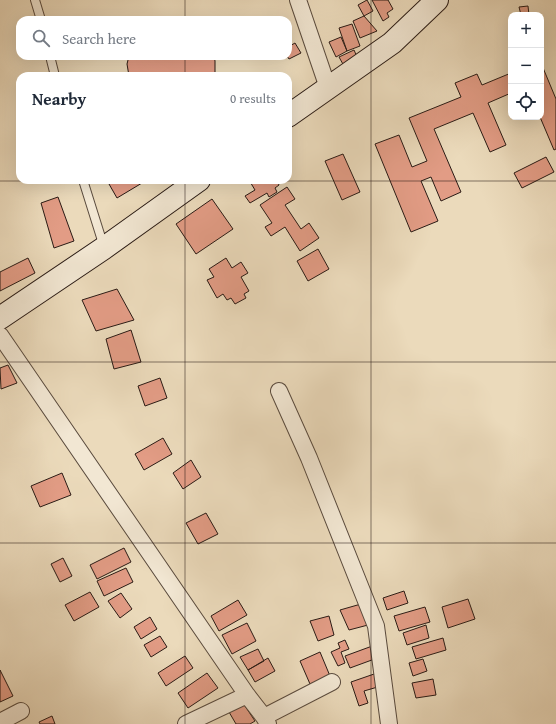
<!DOCTYPE html>
<meta charset="utf-8">
<style>
:root{--surface:#fff;--page:#f6f6f7;--text:#1f2937;--muted:#747a83;--line:#e0e1e3}
body{margin:0;font-family:"Gentium Book Plus",serif;background:var(--page);color:var(--text)}
.controls{position:absolute;right:12px;top:12px;display:grid;overflow:hidden;border-radius:8px;box-shadow:0 4px 16px #0002}
.controls button{width:36px;height:36px;display:grid;place-items:center;padding:0;border:0;border-bottom:1px solid var(--line);background:var(--surface);color:var(--text);font:20px sans-serif}
.list{margin:0;padding:0;list-style:none}
h2{display:flex;justify-content:space-between;align-items:center;height:52px;margin:0;padding:0 16px;font-size:17px}
h2 small{font-size:13px;font-weight:400;color:var(--muted)}
.icon{flex:none;width:22px;height:22px;fill:none;stroke:currentColor;stroke-width:2;stroke-linecap:round;stroke-linejoin:round}
.map{position:relative;flex:none;width:556px;height:724px;overflow:hidden}
.search{position:absolute;background:var(--surface);box-shadow:0 4px 16px #0002;left:16px;top:16px;width:276px;height:44px;display:flex;align-items:center;gap:10px;box-sizing:border-box;padding:0 14px;border-radius:12px;color:var(--muted);font-size:15px}
.panel{position:absolute;background:var(--surface);box-shadow:0 4px 16px #0002;left:16px;top:72px;width:276px;height:112px;border-radius:12px}
.map>svg:first-child{display:block}
.building{fill:#e29c85;stroke:#2a1b15}
.lines{fill:none;stroke-linecap:round;stroke-linejoin:round}
.lane-casing{stroke:#5a4b3e;stroke-width:10}
.street-casing{stroke:#5a4b3e;stroke-width:18}
.secondary-casing{stroke:#2a1b15;stroke-width:24}
.lane{stroke:#f2e7d3;stroke-width:8}
.street{stroke:#f2e7d3;stroke-width:16}
.secondary{stroke:#f2e7d3;stroke-width:22}
.grid{fill:none;stroke:#2a1b15;stroke-width:1;stroke-opacity:0.55}
</style>
<div class="map">
<svg width="556" height="724" viewBox="0 0 556 724">
<rect width="100%" height="100%" fill="#ebdabb"/>
<filter id="stains"><feTurbulence type="fractalNoise" baseFrequency=".005" numOctaves="4"/><feColorMatrix values="0 0 0 0 .2 0 0 0 0 .09 0 0 0 0 .02 0 0 0 .5 -.17"/></filter>
<radialGradient id="worn" r=".72"><stop offset=".6" stop-color="#630" stop-opacity="0"/><stop offset="1" stop-color="#630" stop-opacity=".3"/></radialGradient>
<path class="building" d="M367,0L373,11L364,16L358,5Z
M372,0H388L393,9L387,13L389,17L383,21Z
M528,6L529,15H521L519,7Z
M364,16L377,31L360,38L353,21Z
M352,24L360,46L347,51L339,28Z
M341,37L347,51L336,57L329,42Z
M295,43L301,53L289,59L287,56H288V47Z
M354,50L358,59L344,66L339,57Z
M129,56H214L215,61V76H129L127,64Z
M541,63L556,99V149L554,150L540,117H541Z
M511,73V93L488,103L506,145L490,152L473,113L434,129L461,192L441,201L431,177L421,181L438,221L411,232L375,144L399,135L412,167L427,161L409,118L461,97L455,83L477,74L482,85Z
M343,154L360,192L342,200L325,161Z
M546,157L554,172L522,188L514,173Z
M116,180H147L117,198L109,184Z
M249,180H277L279,185L275,188L277,192L269,197L267,193L250,203L245,196L255,190Z
M287,187L295,199L285,205L301,229L309,223L319,238L300,251L285,227L271,236L265,227L272,223L260,205Z
M58,197L74,241L54,248L41,203Z
M212,199L233,229L196,254L176,224Z
M318,249L329,269L308,281L297,261Z
M28,258L35,273L0,291V272Z
M226,258L232,268L241,262L248,273L241,277L249,291L244,294L246,298L235,304L231,298L227,300L223,294L217,298L207,280L214,277L209,269Z
M117,289L134,320L96,331L82,300Z
M131,330L141,362L114,369L106,339Z
M8,365L17,383L1,389L0,368Z
M160,378L167,398L145,406L138,386Z
M163,438L172,454L144,470L135,454Z
M191,460L201,477L183,489L173,473Z
M62,473L71,495L40,507L31,486Z
M206,513L218,534L198,544L186,523Z
M124,548L131,562L97,579L90,565Z
M63,558L72,576L60,582L51,564Z
M126,568L133,582L104,596L97,581Z
M404,591L408,603L387,610L383,598Z
M90,592L99,607L74,621L65,605Z
M121,593L132,609L120,618L108,601Z
M468,599L475,619L448,628L442,607Z
M238,600L247,615L219,631L211,616Z
M361,604L368,625L349,630L340,610Z
M425,607L430,622L399,631L394,616Z
M329,616L334,635L318,641L310,621Z
M150,617L157,629L141,639L134,627Z
M247,623L256,641L232,654L222,635Z
M426,625L429,638L407,645L403,633Z
M160,636L167,647L151,657L144,645Z
M443,638L446,650L416,659L412,647Z
M345,640L349,649L341,652L345,663L338,666L331,652L340,648L338,643Z
M375,645L380,657L350,668L345,656Z
M258,649L264,661L248,670L240,657Z
M320,652L330,676L310,684L300,661Z
M185,656L193,668L166,686L158,673Z
M268,658L275,671L255,682L248,670Z
M423,659L427,671L413,676L409,663Z
M0,670L13,696L0,702Z
M207,673L218,688L188,708L178,693Z
M377,673L381,686L364,691L368,703L359,706L351,682Z
M433,679L436,695L416,698L412,683Z
M243,703L255,721L250,724H236L229,712Z
M52,716L55,724H40L39,722Z"/>
<g class="lines">
<defs>
<path id="lane" d="M35,0L41,20
M50,56L55,76
M83,180L104,247"/>
<path id="street" d="M298,0L328,88
M0,335L247,695L264,717L268,724
M279,391L309,458L376,626L389,724
M264,717L332,682
M0,722L21,711
M186,724L247,695"/>
<path id="secondary" d="M288,116L392,43L437,0
M0,318L104,248L199,180"/>
</defs>
<use href="#lane" class="lane-casing"/>
<use href="#street" class="street-casing"/>
<use href="#secondary" class="secondary-casing"/>
<use href="#lane" class="lane"/>
<use href="#street" class="street"/>
<use href="#secondary" class="secondary"/>
</g>
<path class="grid" d="M185,0V20M371,0V724M185,56V76M185,180V724M0,181H556M0,362H556M0,543H556"/>
<rect width="100%" height="100%" filter="url(#stains)"/>
<rect width="100%" height="100%" fill="url(#worn)"/>
</svg>
<div class="controls">
<button>+</button>
<button>−</button>
<button><svg class="icon" aria-label="locate" viewBox="0 0 24 24"><circle cx="12" cy="12" r="6"/><path d="M12 2v4M12 18v4M2 12h4M18 12h4"/></svg></button>
</div>
<div class="search"><svg class="icon" aria-label="search" viewBox="0 0 24 24"><circle cx="10" cy="10" r="6"/><path d="M15 15l6 6"/></svg>Search here</div>
<section class="panel">
<h2>Nearby<small>0 results</small></h2>
<ul class="list">
</ul>
</section>
</div>
